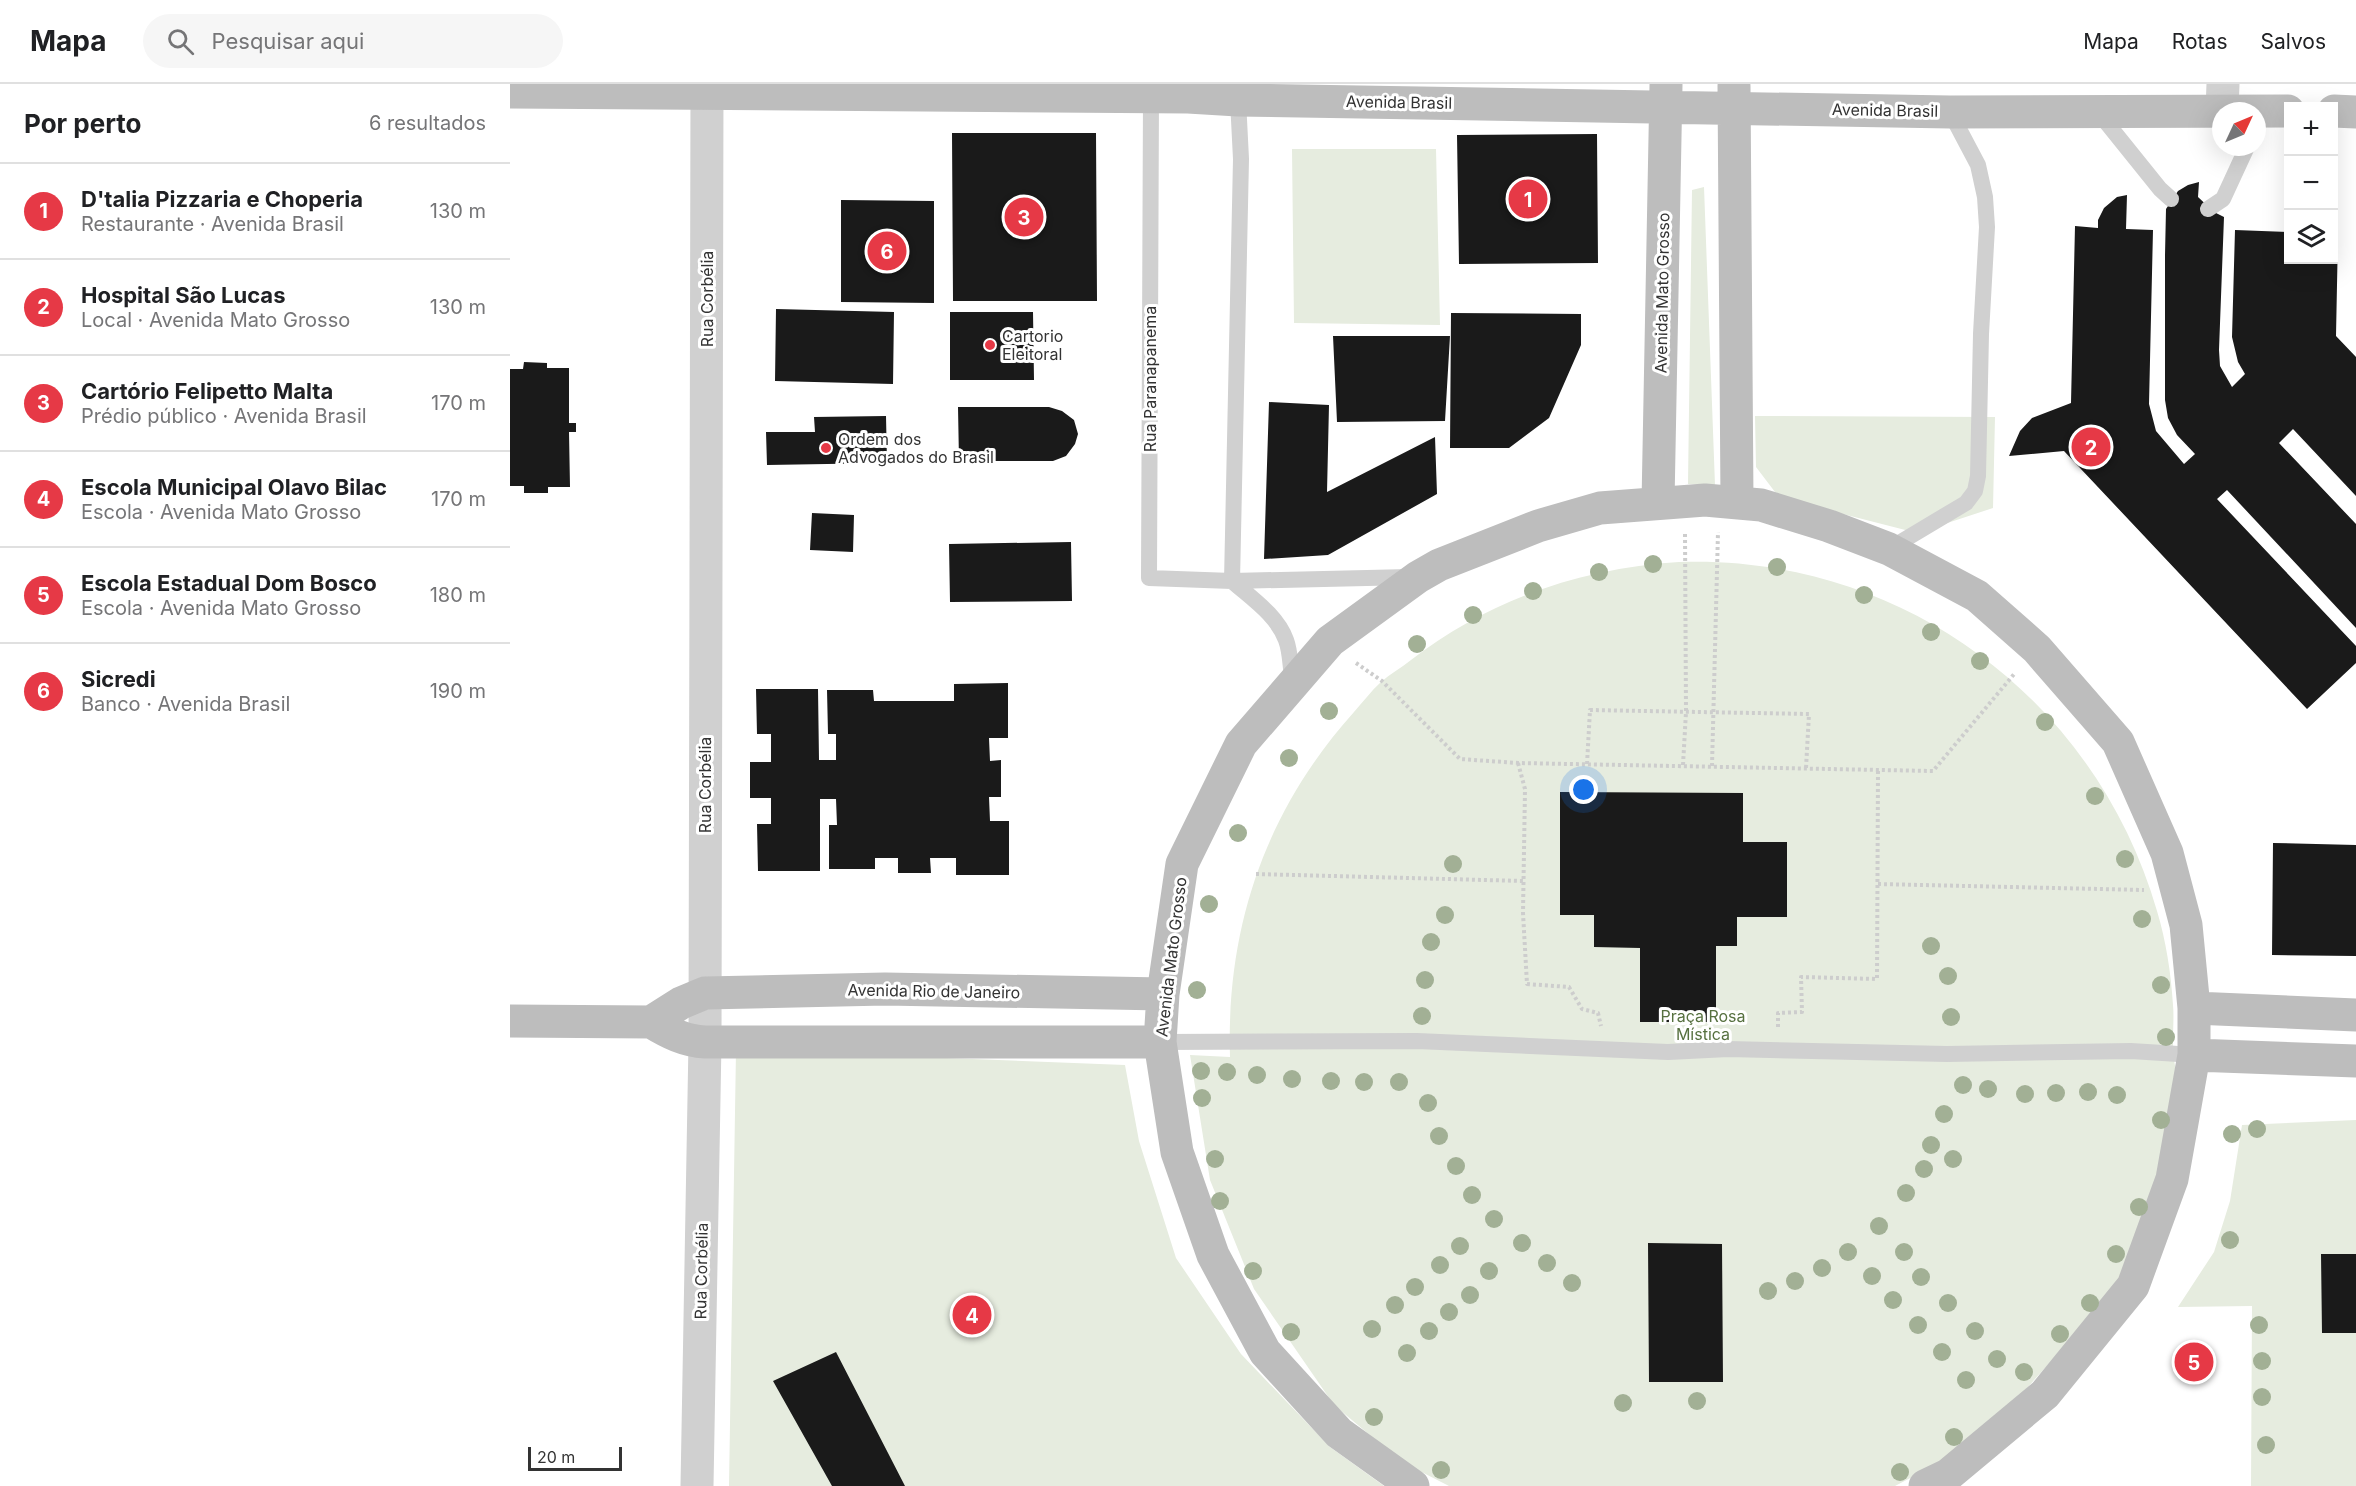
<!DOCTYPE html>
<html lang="pt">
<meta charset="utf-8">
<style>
:root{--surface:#fff;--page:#f6f6f6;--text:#202124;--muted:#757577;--line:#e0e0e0;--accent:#e63946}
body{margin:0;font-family:Inter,sans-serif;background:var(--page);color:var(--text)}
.controls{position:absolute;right:18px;top:18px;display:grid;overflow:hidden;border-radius:0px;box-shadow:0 6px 24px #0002}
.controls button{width:54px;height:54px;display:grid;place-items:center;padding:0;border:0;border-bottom:2px solid var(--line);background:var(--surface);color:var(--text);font:30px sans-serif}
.compass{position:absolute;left:1702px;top:18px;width:54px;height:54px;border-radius:50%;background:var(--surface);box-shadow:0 6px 24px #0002;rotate:46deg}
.scale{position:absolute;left:18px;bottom:15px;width:94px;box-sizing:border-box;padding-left:6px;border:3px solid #333;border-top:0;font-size:16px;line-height:21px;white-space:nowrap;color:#333;-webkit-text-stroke:4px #fff;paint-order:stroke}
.you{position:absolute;left:1074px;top:706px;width:21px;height:21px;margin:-15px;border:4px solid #fff;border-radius:50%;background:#1a73e8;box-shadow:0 0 0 9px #1a73e833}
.badge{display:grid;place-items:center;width:39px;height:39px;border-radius:50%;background:var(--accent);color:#fff;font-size:20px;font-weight:700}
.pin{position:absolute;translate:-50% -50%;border:3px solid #fff;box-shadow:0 2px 6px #0006}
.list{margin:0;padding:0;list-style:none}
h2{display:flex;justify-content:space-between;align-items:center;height:78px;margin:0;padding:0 24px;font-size:26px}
h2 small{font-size:20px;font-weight:400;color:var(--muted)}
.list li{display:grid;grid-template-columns:39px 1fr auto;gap:18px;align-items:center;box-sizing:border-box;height:96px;padding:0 24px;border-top:2px solid var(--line)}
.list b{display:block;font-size:22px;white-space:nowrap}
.list p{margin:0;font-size:20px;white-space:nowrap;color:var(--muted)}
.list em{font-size:20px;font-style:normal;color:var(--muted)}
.icon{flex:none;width:33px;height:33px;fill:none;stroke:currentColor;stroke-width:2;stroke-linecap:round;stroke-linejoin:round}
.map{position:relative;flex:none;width:1846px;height:1402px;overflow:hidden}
header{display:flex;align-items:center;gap:36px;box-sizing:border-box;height:84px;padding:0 30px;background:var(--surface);border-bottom:2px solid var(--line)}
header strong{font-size:28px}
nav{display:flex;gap:33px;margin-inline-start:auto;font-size:21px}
.search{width:420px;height:54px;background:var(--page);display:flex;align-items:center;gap:15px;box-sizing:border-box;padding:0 21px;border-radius:33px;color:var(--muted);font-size:22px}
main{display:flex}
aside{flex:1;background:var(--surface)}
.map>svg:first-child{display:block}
.green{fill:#e6ecdf}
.building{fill:#1a1a1a}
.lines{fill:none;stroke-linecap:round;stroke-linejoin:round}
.path{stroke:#cdcdcd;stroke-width:4;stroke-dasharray:3 3;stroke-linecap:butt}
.lane{stroke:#d0d0d0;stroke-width:16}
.street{stroke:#d0d0d0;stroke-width:33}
.secondary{stroke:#bdbdbd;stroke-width:33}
.tree{fill:#a2b095}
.poi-dot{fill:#e63946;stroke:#fff;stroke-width:2}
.labels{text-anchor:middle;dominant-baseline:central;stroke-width:6;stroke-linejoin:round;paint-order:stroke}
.street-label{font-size:16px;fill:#333;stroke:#fff}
.poi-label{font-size:16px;fill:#333;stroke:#fff;text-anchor:start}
.park-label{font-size:16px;fill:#56703f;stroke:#fff}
</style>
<header>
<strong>Mapa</strong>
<div class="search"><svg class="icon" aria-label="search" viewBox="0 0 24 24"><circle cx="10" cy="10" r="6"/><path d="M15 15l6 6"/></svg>Pesquisar aqui</div>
<nav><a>Mapa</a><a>Rotas</a><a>Salvos</a></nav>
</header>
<main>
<aside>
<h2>Por perto<small>6 resultados</small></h2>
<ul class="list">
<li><span class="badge">1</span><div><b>D'talia Pizzaria e Choperia</b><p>Restaurante · Avenida Brasil</p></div><em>130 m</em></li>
<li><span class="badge">2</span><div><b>Hospital São Lucas</b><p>Local · Avenida Mato Grosso</p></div><em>130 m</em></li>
<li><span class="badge">3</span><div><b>Cartório Felipetto Malta</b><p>Prédio público · Avenida Brasil</p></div><em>170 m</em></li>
<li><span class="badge">4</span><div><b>Escola Municipal Olavo Bilac</b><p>Escola · Avenida Mato Grosso</p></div><em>170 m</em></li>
<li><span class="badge">5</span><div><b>Escola Estadual Dom Bosco</b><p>Escola · Avenida Mato Grosso</p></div><em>180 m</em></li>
<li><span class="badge">6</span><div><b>Sicredi</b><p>Banco · Avenida Brasil</p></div><em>190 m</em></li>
</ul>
</aside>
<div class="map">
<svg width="1846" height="1402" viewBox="0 0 1846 1402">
<rect width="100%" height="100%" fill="#fff"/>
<path class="green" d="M782,65H926L930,241L784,239Z
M1194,103L1205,401L1178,400L1182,106Z
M1245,332L1485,333L1483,424L1407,449L1286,418L1265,408L1246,383Z
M1169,478C1391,470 1586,615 1647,827C1656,857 1661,889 1663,921C1665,942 1659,974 1669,992L1658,1075L1611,1200L1497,1326L1433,1377L1385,1402H939L892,1378L824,1321L744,1205L700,1096L680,971L720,973C716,842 756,726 844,628C853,618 861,607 871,598C880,590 891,584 901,576C979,516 1071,484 1169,478Z
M226,966L615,981L629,1057L666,1174L731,1270L820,1363L874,1402H219Z
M1846,1036V1402H1741L1742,1222L1668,1223L1704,1168L1720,1117L1732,1041Z"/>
<path class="building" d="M442,49H586L587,217H443Z
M1087,50L1088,179L949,180L947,51Z
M1689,98L1688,113L1704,128L1714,133L1709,266L1710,282L1722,303L1735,290L1728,278L1722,253L1725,146L1778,148V176H1824V150H1828L1826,252L1846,273V412L1783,345L1769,359L1846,440V544L1717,406L1707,415L1846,562V579L1797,625L1554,367L1499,372L1510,347L1522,334L1561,319L1565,142L1588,144V136L1594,124L1607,113L1617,111L1616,145L1643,146L1639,320L1646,347L1674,380L1685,370L1667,351L1658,334L1655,316V171L1656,125L1668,107L1678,101Z
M331,116L424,117V219L331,218Z
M266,225L384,228L383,300L265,297Z
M440,228H523L524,296H440Z
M941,229L1071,230V261L1039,334L999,364H940Z
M823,252H940L935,337L827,338Z
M14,278L37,279V284H59V339H66V348H59L60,403H38V409H14V402H0V285H13Z
M759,318L819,321L817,408L925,353L927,410L818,471L754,475Z
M448,323H539L552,327L564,336L568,350L565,360L556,372L543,377H449Z
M376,332L377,379L257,381L256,348H305L304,333Z
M302,429L344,431L343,468L300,466Z
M561,458L562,517L440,518L439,460Z
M498,599V654H479L480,677L491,676V713H479L480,737H499V791H446V774H420L421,789H388V774H365V785H319V741H327L326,715H310V787H248L247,740H261V714H240V678H261V650H247L246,605H308L309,676H326V650H318L317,606H363L364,617H444V600Z
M1050,708L1233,709V758H1277V833H1227V862H1206V938H1130V864L1084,863V831H1050Z
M1763,759L1846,761V872L1762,871Z
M1138,1159L1212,1160L1213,1298H1139Z
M1811,1170H1846V1249H1812Z
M326,1268L395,1402H322L263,1297Z"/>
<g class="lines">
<path class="path" d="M846,579L872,597L950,675L1008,679L1423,687L1505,589
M1008,679L1015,705L1013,829L1017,900L1059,903L1072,925L1088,929L1091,942
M1077,680L1080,626L1299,630L1296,684
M1173,681L1176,628L1175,448
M1202,682L1208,448
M746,790L1013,797
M1368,800L1634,806
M1268,943V929L1292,928L1291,893L1367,895L1368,685"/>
<path class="lane" d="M641,13L639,494L722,497L900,493
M1588,28L1650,105L1661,115
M1698,125L1713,115L1737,63
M1379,465L1456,419L1465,407L1468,392L1471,250L1477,143L1475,113L1468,81L1440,28
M722,497L731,75L728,16
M722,497C741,514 767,531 776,556C781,569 780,585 783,598
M650,958L907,957L1158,968L1218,965L1437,970L1621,967L1684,971"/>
<path class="street" d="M1712,26L1713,0
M187,1402L195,958L197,0"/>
<path class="secondary" d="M1224,2L1227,417
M0,8L678,13L728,16L1440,28L1778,27
M1824,27L1846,28
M1148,419L1156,1
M1684,924L1846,931
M0,937L141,938
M141,938L171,919L195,909L375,905L653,910
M141,938C159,949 175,957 195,958H650
M1684,971L1846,977
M903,1402L829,1349L755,1268L703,1171L667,1068L650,958L653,910L672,780L731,660L820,557L908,493L929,481L1028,442L1090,424L1195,416L1251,421L1319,442L1379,465L1467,512L1527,565L1608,658L1657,769L1676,841L1684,924V971L1662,1095L1623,1202L1535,1310L1438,1391L1415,1402"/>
</g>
<g class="tree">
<circle cx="1143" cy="480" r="9"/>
<circle cx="1267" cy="483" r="9"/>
<circle cx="1089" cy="488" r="9"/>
<circle cx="1023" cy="507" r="9"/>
<circle cx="1354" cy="511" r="9"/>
<circle cx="963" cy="531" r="9"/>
<circle cx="1421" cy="548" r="9"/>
<circle cx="907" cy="560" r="9"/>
<circle cx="1470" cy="577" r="9"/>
<circle cx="819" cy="627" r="9"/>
<circle cx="1535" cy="638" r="9"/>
<circle cx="779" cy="674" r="9"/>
<circle cx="1585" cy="712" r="9"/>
<circle cx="728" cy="749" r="9"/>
<circle cx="1615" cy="775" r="9"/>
<circle cx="943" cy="780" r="9"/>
<circle cx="699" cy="820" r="9"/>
<circle cx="935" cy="831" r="9"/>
<circle cx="1632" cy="835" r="9"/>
<circle cx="921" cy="858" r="9"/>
<circle cx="1421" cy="862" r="9"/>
<circle cx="1438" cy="892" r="9"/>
<circle cx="915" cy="896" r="9"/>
<circle cx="1651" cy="901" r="9"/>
<circle cx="687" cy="906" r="9"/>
<circle cx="912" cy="932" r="9"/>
<circle cx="1441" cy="933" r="9"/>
<circle cx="1656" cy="953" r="9"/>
<circle cx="691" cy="987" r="9"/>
<circle cx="717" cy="988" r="9"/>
<circle cx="747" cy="991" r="9"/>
<circle cx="782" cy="995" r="9"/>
<circle cx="821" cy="997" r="9"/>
<circle cx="854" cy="998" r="9"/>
<circle cx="889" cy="998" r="9"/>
<circle cx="1453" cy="1001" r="9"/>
<circle cx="1478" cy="1005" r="9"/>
<circle cx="1578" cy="1008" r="9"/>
<circle cx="1546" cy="1009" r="9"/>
<circle cx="1515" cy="1010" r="9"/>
<circle cx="1607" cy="1011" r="9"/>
<circle cx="692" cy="1014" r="9"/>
<circle cx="918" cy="1019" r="9"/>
<circle cx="1434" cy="1030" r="9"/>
<circle cx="1651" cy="1036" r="9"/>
<circle cx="1747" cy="1045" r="9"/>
<circle cx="1722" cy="1050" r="9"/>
<circle cx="929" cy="1052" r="9"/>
<circle cx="1421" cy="1061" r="9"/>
<circle cx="705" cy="1075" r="9"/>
<circle cx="1443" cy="1075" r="9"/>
<circle cx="946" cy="1082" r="9"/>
<circle cx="1414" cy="1085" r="9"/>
<circle cx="1396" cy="1109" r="9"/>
<circle cx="962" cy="1111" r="9"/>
<circle cx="710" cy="1117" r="9"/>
<circle cx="1629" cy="1123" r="9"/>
<circle cx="984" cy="1135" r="9"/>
<circle cx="1369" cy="1142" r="9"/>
<circle cx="1720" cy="1156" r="9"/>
<circle cx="1012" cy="1159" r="9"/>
<circle cx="950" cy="1162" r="9"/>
<circle cx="1338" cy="1168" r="9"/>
<circle cx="1394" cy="1168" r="9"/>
<circle cx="1606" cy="1170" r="9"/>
<circle cx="1037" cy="1179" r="9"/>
<circle cx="930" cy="1181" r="9"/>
<circle cx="1312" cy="1184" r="9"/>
<circle cx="743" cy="1187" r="9"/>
<circle cx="979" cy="1187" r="9"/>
<circle cx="1362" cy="1192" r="9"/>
<circle cx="1411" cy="1193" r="9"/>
<circle cx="1285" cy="1197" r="9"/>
<circle cx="1062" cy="1199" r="9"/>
<circle cx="905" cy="1203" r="9"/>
<circle cx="1258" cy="1207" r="9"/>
<circle cx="960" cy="1211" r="9"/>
<circle cx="1383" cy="1216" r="9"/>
<circle cx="1438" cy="1219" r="9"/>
<circle cx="1580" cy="1219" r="9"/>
<circle cx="885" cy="1221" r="9"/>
<circle cx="939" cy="1228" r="9"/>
<circle cx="1408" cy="1241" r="9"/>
<circle cx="1749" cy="1241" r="9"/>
<circle cx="862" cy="1245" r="9"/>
<circle cx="919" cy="1247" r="9"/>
<circle cx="1465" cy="1247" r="9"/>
<circle cx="781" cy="1248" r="9"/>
<circle cx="1550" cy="1250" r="9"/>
<circle cx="1432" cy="1268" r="9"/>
<circle cx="897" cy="1269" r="9"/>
<circle cx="1487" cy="1275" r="9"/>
<circle cx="1752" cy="1277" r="9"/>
<circle cx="1514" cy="1288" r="9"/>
<circle cx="1456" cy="1296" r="9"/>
<circle cx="1752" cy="1313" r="9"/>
<circle cx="1187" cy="1317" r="9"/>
<circle cx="1113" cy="1319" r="9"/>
<circle cx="864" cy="1333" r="9"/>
<circle cx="1444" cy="1353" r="9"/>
<circle cx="1756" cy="1361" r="9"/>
<circle cx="931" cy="1386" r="9"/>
<circle cx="1390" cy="1388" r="9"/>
</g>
<g class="poi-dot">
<circle cx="480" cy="261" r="6"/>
<circle cx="316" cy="364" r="6"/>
</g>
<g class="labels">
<g class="street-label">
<text transform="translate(889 18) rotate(1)">Avenida Brasil</text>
<text transform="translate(1375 26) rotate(1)">Avenida Brasil</text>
<text transform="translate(1152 209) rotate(-89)">Avenida Mato Grosso</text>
<text transform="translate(197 215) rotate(-90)">Rua Corbélia</text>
<text transform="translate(640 295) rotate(-90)">Rua Paranapanema</text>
<text transform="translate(195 701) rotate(-90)">Rua Corbélia</text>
<text transform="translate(661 873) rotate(-83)">Avenida Mato Grosso</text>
<text transform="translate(424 907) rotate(1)">Avenida Rio de Janeiro</text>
<text transform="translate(191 1187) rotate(-89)">Rua Corbélia</text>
</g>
<g class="poi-label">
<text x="492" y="252">Cartorio<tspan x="492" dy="18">Eleitoral</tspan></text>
<text x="328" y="355">Ordem dos<tspan x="328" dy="18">Advogados do Brasil</tspan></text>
</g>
<g class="park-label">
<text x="1193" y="932">Praça Rosa<tspan x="1193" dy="18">Mística</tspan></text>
</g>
</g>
</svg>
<div class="controls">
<button>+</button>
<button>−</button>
<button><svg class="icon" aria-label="layers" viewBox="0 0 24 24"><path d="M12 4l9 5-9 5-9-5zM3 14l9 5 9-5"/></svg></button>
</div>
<svg class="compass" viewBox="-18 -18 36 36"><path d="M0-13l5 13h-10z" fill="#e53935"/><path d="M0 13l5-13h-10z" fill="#757577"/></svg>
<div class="scale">20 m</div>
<div class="you"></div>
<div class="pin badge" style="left:1018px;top:115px">1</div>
<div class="pin badge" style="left:1581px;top:363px">2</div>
<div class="pin badge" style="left:514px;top:133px">3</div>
<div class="pin badge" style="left:462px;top:1231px">4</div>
<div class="pin badge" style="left:1684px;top:1278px">5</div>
<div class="pin badge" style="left:377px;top:167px">6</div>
</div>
</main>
